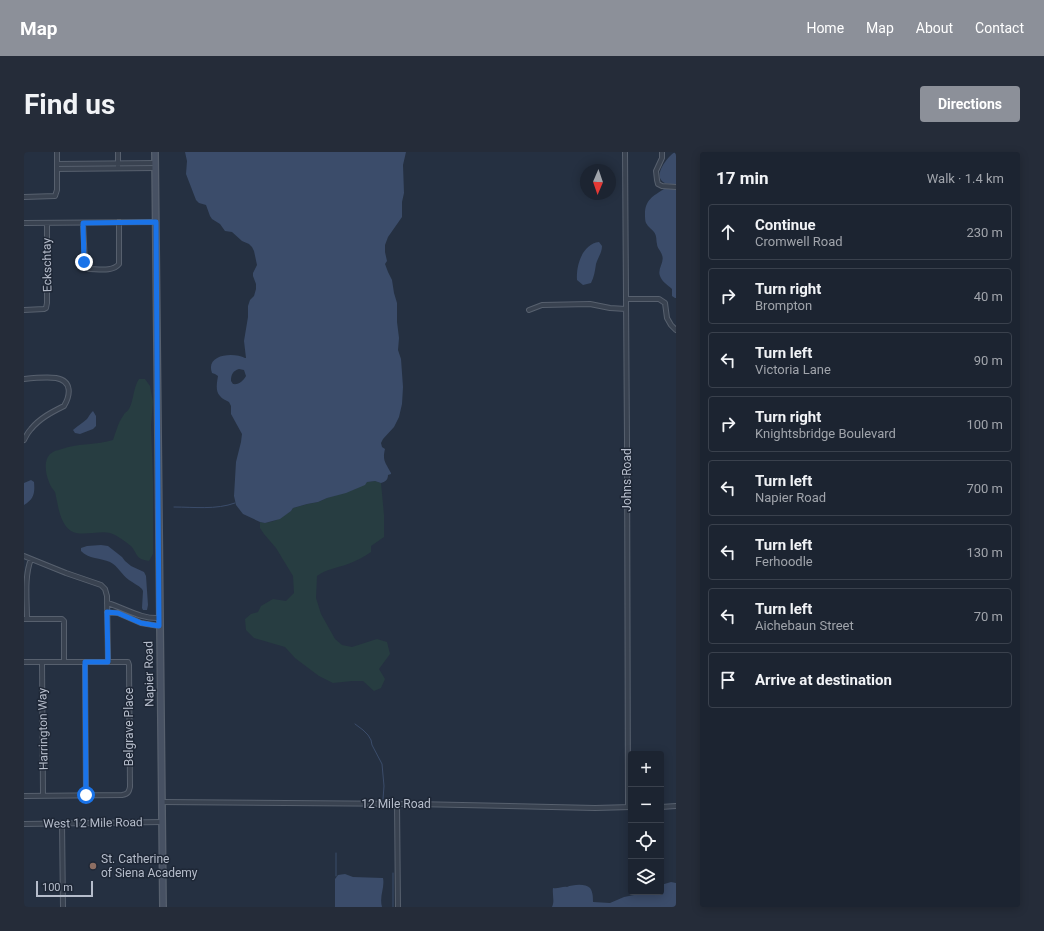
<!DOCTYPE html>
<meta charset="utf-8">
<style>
:root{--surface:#1c2431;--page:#252c39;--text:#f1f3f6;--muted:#a0a4ab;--line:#3a414d;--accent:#8c9099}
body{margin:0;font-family:Roboto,sans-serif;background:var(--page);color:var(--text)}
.controls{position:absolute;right:12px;bottom:12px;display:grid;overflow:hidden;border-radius:4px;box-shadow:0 2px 10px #0003}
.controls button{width:36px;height:36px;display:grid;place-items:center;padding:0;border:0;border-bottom:1px solid var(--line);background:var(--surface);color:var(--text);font:20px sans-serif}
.compass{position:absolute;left:556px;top:12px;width:36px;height:36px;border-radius:50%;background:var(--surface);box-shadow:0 2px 10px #0003;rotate:182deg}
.scale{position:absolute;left:12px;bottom:10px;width:57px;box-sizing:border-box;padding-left:4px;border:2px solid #b6bdcb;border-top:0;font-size:11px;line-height:14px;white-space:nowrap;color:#b6bdcb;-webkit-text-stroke:3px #1e2736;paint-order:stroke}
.stop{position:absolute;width:12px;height:12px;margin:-9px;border:3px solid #1a73e8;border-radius:50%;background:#fff}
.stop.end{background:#1a73e8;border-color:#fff;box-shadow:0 1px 4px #0008}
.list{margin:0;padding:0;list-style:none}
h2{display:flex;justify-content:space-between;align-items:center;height:52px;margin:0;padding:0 16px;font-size:17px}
h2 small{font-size:13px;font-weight:400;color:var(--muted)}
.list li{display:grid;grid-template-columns:26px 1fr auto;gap:12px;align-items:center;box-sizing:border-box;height:56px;margin:0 8px 8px;padding:0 8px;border:1px solid var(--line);border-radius:4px}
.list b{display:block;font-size:15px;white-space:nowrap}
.list p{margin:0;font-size:13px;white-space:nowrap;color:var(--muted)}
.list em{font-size:13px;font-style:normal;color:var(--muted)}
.icon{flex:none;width:22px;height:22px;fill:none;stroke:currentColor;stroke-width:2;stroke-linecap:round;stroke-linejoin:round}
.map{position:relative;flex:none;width:652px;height:755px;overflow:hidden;border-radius:4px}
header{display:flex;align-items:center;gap:24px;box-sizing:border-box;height:56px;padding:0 20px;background:var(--accent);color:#fff}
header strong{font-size:19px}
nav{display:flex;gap:22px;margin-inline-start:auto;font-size:14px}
.intro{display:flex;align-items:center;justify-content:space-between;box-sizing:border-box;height:96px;padding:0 24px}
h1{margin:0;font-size:28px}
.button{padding:10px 18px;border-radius:4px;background:var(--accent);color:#fff;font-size:14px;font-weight:700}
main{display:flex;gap:24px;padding:0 24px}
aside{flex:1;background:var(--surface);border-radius:4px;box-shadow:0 2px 10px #0003}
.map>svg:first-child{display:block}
.green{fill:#273d41}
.water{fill:#3b4c6a;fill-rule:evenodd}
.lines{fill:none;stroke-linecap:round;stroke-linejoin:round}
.stream{stroke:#3b4c6a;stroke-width:1}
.street-casing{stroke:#57606e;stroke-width:6}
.secondary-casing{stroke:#57606e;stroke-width:8}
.street{stroke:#394250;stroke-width:4}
.secondary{stroke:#475163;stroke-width:5.5}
.route{stroke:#1a73e8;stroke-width:5}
.education-dot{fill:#8d6e63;stroke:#1e2736;stroke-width:1.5}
.labels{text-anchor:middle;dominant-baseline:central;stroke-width:3;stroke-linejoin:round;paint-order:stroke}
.street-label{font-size:12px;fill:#b6bdcb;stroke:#1e2736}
.poi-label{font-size:12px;fill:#b6bdcb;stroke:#1e2736;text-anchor:start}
</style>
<header>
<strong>Map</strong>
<nav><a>Home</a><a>Map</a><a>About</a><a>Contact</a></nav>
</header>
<div class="intro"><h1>Find us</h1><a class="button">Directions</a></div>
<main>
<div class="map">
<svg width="652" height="755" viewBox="0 0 652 755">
<rect width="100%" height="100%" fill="#253041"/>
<path class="green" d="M115,227H121L126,234L129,250L127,273L129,329V402L125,409C111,407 114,402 107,394C102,390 93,383 86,381C75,378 57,385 47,379C38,373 35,360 33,349C32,346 32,343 31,340C29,337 26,334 25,330C21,321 19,305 29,300C32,298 36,298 38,297C55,291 73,293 89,288C92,280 94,271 99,264C100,261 103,260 105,257C110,248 109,236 115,227Z
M351,329L357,331L360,363V385L347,394V400C340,405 332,409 324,412C313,416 302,417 293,424L292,446L297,462L311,487L318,493L328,495L353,487L363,490L366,502L355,517L361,527L357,536L350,539L339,529H328L309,531L295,524L271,506L261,495L230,486L222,478L221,467L227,462L234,460L237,454L249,447L262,449L270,441L269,424L252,396L240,382L236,376V370C248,373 258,365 268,358L269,356L283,352L294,350L303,346L331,337L343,330Z"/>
<path class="water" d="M161,0H382L379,13L380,41L378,50V65L364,85L361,93V100L363,109L361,112L364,120L368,128L370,141L373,151V170L375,186L374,198L377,207L379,235L378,252L375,265L370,275L359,287L357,291L358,295L361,297C358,309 362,311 367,321V322L364,323C364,328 361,330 357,331L351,329L343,330L341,333L322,341L303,346L294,350L283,352L269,356L267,359L256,367L241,371L236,370L219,362L212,353L210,344L212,310L217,290L218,282L207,262V254L205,250C202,248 198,247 196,244C191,239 193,230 194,224L191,222L188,221C181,202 210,200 221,206H222L220,189L224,165V154L226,148L230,144L232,137V132L229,124V121L233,113L230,99L228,95L225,92L218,89L208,80L201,79L196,72L188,67L186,64L182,53L175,51L172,48L162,22L163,9ZM215,217L220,218L222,224C219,229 215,233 209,232L207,229C207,222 209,219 215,217Z
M651,0H652V32C648,32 642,32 639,30C629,23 644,4 651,0Z
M640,37H652V146H651L648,144V137C644,133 638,130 636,124C633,117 641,110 638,103C637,99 633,96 633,92C632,88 633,84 630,80C628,77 624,75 622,71C621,69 621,65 621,62C621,48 629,44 640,37Z
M575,90L578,94C578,101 574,105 572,112C571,119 570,125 567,131L559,133L553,128C552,114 558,92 575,90Z
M69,259L72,264V274L69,277L56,282L51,281L49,278C53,274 59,271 63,267C65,264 66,262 69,259Z
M7,328L10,330C11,341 10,347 0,353V331Z
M77,393L84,394L98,405L101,409L107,414L120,420L122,424L124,453L123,458H119L118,456L119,439L118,437C114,433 109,431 105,428C98,423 94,414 86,410C77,406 64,407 57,399V396L63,394Z
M321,722L329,725L359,726C361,736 355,744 358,755H311V727L314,723Z
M647,730L652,731V755H528C531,749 528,743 529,736C534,737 539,734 543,735C548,733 561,731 566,736C569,740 569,746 569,750L586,751L600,745L610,743L616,740H637V733Z"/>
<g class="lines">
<path class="stream" d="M150,355C170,355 192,358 211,351
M331,572L339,578L344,583L347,588L348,593L358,612L360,634L359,647
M312,701V724
M369,721V755"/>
<defs>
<path id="street" d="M601,0L603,290L604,655
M638,0V6L632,19L633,28L634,32L638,34L652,35
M33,12L131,11
M94,14V0
M33,17L131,16
M0,45L31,44L33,38V0
M0,71L132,70
M59,71L61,113L65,117C74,117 89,120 95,112V70
M602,147H635L641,151L643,166L647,173L652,178
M0,158L20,157L22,156L23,151V71
M505,158L518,153L566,152L586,156L602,157
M0,227C10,226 22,225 32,226C49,229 46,244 40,254C28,260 16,266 7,277C4,280 2,284 0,288
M0,404L42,421L77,433L81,437L83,444L84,510
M83,451C101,456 116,467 135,466
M83,460L94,461L117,471L135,474
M0,467H38L40,469V510
M3,467C3,448 0,425 7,407
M0,510H104L105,513L106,635C105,640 104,642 98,643L0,644
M18,510L19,643
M61,510L62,643
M138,650L390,652L571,656L607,655
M373,652L374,755
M637,655L652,654
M38,671L39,755
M0,672L138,670"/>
<path id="secondary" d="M131,0L139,755"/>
</defs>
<use href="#street" class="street-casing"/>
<use href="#secondary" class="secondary-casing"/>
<use href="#street" class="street"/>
<use href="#secondary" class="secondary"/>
</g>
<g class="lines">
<path class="route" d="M60,110L59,71L132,70L135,474L117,471L94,461L83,460L84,510H61L62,643"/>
</g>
<circle class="education-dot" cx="69" cy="714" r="4"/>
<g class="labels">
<g class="street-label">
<text transform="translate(23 113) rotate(-91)">Eckschtay</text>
<text transform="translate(603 328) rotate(-90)">Johns Road</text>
<text transform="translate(125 522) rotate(-91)">Napier Road</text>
<text transform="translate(105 575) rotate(-90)">Belgrave Place</text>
<text transform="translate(19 577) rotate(-91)">Harrington Way</text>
<text x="372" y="652">12 Mile Road</text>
<text transform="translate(69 671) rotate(-1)">West 12 Mile Road</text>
</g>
<g class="poi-label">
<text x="77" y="707">St. Catherine<tspan x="77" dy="14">of Siena Academy</tspan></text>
</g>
</g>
</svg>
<div class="controls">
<button>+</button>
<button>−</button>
<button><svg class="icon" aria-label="locate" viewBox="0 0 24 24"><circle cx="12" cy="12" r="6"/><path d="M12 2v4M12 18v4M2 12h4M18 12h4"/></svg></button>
<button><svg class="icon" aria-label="layers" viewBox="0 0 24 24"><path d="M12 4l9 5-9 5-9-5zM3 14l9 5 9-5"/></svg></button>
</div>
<svg class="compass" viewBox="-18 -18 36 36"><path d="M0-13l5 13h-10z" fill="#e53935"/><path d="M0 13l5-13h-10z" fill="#a0a4ab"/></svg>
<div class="scale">100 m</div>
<div class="stop" style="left:62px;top:643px"></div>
<div class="stop end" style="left:60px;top:110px"></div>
</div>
<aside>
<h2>17 min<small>Walk · 1.4 km</small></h2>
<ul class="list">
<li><svg class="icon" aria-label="ahead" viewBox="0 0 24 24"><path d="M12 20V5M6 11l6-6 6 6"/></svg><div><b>Continue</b><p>Cromwell Road</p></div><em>230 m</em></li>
<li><svg class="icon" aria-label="right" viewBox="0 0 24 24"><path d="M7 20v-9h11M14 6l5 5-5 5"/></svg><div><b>Turn right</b><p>Brompton</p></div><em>40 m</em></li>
<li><svg class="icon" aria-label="left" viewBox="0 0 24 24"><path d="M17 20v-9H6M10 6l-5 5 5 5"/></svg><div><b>Turn left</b><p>Victoria Lane</p></div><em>90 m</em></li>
<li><svg class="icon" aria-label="right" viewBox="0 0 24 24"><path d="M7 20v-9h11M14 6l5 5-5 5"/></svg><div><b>Turn right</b><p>Knightsbridge Boulevard</p></div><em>100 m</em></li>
<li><svg class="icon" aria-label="left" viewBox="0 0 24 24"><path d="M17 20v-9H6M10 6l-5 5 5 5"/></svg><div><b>Turn left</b><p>Napier Road</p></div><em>700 m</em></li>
<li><svg class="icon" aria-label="left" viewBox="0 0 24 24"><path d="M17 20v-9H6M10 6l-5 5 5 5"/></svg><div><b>Turn left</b><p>Ferhoodle</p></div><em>130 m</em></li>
<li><svg class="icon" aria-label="left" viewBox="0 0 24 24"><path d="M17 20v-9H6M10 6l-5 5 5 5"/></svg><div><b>Turn left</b><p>Aichebaun Street</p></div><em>70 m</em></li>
<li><svg class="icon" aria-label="arrive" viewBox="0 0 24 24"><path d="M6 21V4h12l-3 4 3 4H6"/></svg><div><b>Arrive at destination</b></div></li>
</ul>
</aside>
</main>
